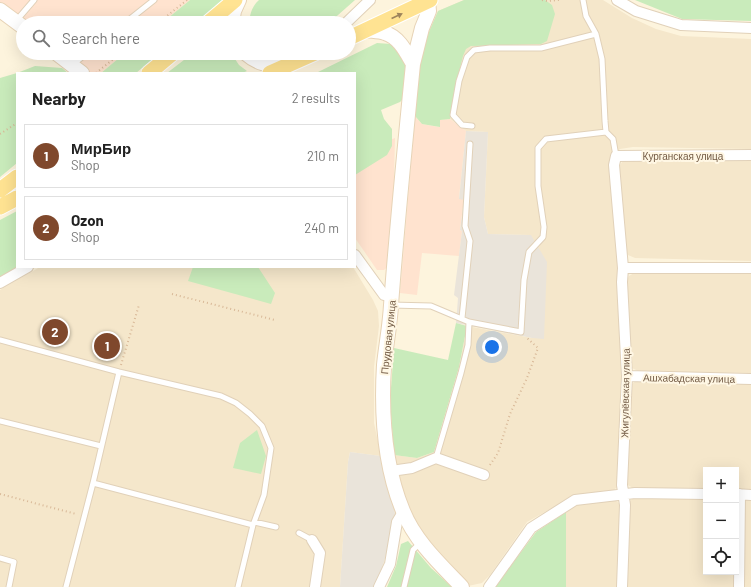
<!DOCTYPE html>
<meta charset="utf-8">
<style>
:root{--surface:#fff;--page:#f2f2f2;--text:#222;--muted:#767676;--line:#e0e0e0;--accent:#7f482c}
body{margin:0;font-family:Barlow,sans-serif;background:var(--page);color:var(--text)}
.controls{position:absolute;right:12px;bottom:12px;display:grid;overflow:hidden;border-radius:0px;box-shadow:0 4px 16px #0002}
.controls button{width:36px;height:36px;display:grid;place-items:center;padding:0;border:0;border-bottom:1px solid var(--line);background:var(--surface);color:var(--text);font:20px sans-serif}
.you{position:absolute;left:492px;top:347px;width:14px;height:14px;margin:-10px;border:3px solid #fff;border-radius:50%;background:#1a73e8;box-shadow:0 0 0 6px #1a73e833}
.badge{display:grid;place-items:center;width:26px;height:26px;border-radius:50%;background:var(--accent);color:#fff;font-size:13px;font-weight:700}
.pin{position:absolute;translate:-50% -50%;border:2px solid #fff;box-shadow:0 1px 4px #0006}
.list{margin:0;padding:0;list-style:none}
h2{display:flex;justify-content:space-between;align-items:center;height:52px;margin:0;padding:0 16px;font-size:17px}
h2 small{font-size:13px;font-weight:400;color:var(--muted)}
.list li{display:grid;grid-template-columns:26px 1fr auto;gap:12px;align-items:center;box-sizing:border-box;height:64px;margin:0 8px 8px;padding:0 8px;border:1px solid var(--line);border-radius:0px}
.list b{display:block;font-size:15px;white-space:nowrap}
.list p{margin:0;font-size:13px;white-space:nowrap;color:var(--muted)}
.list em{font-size:13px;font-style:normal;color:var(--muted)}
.icon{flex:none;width:22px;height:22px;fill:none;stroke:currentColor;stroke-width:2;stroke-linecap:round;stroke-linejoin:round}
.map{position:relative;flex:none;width:751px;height:587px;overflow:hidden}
.search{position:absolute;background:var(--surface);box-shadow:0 4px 16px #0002;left:16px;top:16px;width:340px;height:44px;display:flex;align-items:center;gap:10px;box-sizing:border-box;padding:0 14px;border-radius:22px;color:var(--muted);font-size:15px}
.panel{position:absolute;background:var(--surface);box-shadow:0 4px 16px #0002;left:16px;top:72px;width:340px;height:196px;border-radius:0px}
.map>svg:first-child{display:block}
.residential{fill:#f5e7cb}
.commercial{fill:#ffe3cf}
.industrial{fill:#eae4da}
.green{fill:#c9ebbb}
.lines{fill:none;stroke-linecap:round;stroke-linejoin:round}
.lane-casing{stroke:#e1d1b9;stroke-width:7}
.street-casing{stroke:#e1d1b9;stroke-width:12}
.secondary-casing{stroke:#e7d3b6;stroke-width:16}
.primary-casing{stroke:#fff;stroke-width:17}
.path{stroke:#d8b897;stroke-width:2;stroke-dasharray:1 3;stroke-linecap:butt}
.lane{stroke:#fff;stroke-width:5}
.street{stroke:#fff;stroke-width:10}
.secondary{stroke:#fff;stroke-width:14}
.primary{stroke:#ffe392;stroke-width:15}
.oneway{fill:#9d845c}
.labels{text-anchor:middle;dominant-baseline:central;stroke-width:4;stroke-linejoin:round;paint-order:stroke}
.street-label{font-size:10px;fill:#735b45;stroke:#fff7e4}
</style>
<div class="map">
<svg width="751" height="587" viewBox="0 0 751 587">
<rect width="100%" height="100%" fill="#fdf4dd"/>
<path class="residential" d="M464,0H603L632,18L656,29L681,36L751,39V149L633,147L620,149L611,157L618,269L623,387L618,486L614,490L575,495L527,522L490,575L482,583L468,586L424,539L406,506L394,455L417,458L434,452L459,367L467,326L532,338L531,235L488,234L484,217L488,132L466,131L450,119L415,116L428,33L438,11Z
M626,160H751V261L635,258L628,255L625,250L619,167L622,162Z
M40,267H353L373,300L378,311L379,326L374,367V423L381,456L350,452L348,462L340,587H0V290Z
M751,272V373L638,371L632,368L630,362L626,282L629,276L634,273Z
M636,381L751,383V490H736V470H706V490L634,489L628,485L624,481L630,387L632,384Z
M633,498L706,499V572H736V500H751V587H626L629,507L630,501Z
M615,500L620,504L619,587H566V512L576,504Z"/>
<path class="commercial" d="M0,0H190L162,23H27L0,2Z
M65,53H125L101,73H90Z
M415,116L422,124L439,127L440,120L450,119L466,131L459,198L464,199L460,230L462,231L459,256L422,253L417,295L400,293Z
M395,138L392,260L391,264L384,270H377L355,238V153Z"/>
<path class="industrial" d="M466,131L488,132L484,217L488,234L531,235L547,262L544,339L532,338L456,323L458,298L454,295L462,231L460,230L464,200L459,199Z
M350,452L381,456L394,506L395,514L394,522L384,562L375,587H340L348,462Z"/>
<path class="green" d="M190,0H224L196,23H162Z
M259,0H355L329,23H249C250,14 252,6 259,0Z
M464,0H545L552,5L555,14L547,41L541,44L471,46L466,49L463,56L457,80L450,119L440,120V127L422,124L415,116L420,53L438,11Z
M635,0H751V21L682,19Z
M377,43L391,44L408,63L403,99L400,102L381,110L384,119L392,129V146L387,155L355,175V73H316Z
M125,53H160L136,73H101Z
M193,53H231L239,65L247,71L242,73H167Z
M35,66L62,68L68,73H17Z
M17,73V163L0,177V78Z
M17,211L18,267L0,277V220Z
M193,267H258L275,293L271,304L188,281Z
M456,323L467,326L459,367L434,452L417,458L394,455L390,401L394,348L448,360Z
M257,430L266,456L261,474L233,468L240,443Z
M566,512V587H495L536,532Z
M408,541L431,568L452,587H387L396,566L401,544Z"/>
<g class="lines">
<defs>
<path id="lane" d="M583,0L586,16L596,34L602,59L605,121L606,132L613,139L616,156
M16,21L34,0
M125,23L154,0
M72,65L87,53
M472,126L462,125L453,115L459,81L467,57L474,50L490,48H541L596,34
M391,305L431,306L469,322L521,332L524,280L529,252L543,237L544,227L538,186V148L546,139L606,132
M462,318L470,241L465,226L470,144
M0,340L119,372L221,396L236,403L250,414L262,426L271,448L264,495L253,525L93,483
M0,421L101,446
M436,458L461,373L468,345L469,322
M254,522L276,527
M299,533L312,540
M0,558L14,562L9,587
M66,587L93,483L119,372
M238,587L253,525
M404,587L413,550L420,543"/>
<path id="street" d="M617,0L636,11L681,25L751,28
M346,23L370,0
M355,255L384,295L392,297
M623,268H751
M0,283L28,267
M627,376L751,379
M391,471L412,468L436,458L484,475
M736,494L751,495
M312,540L320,553L315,587
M379,587L390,564L397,522L403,512
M489,587L531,528L575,500L635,493L706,494
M622,587L625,505L622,485L627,376L622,282L623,268L614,165L616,156L751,155
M739,587L740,494"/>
<path id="secondary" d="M428,0L429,11L422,28L413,64C405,144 397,225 391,305C390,325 386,345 384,365C381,414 384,465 403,511C415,541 440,564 462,587
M0,10L23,27
M232,23L234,11L239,0
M366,30C372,31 379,31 385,33C399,37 406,52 413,64
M56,53L82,73
M245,53C260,66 269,65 288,65"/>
<path id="primary" d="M208,23L235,0
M349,38L430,0
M149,73L173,53
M270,73L315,53
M0,190L17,177
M0,207L17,198"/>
</defs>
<use href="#lane" class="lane-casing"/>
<use href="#street" class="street-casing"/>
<use href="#secondary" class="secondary-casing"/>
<use href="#primary" class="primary-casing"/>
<path class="path" d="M542,0L547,1L559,0
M158,23L187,0
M96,73L121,53
M0,134L17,123
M172,294L275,320
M121,365L139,305
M490,465L498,453L510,414L527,378L538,348L526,337
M0,494L76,514"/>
<use href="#lane" class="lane"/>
<use href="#street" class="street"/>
<use href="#secondary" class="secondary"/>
<use href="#primary" class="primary"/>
</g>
<defs><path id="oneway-solid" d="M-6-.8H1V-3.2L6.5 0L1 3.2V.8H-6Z"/></defs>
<use class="oneway" href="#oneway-solid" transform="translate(397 16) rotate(-25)"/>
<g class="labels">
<g class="street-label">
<text x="683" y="156">Курганская улица</text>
<text transform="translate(388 337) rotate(-84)">Прудовая улица</text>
<text transform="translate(689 378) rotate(1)">Ашхабадская улица</text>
<text transform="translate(625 393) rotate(-89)">Жигулёвская улица</text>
</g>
</g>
</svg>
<div class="controls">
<button>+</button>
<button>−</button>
<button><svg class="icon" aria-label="locate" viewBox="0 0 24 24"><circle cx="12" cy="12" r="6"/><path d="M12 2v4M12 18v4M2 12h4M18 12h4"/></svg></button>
</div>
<div class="you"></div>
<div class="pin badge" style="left:107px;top:346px">1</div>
<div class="pin badge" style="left:55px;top:332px">2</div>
<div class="search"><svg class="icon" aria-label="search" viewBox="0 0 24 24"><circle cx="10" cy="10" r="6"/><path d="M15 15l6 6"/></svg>Search here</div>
<section class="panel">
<h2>Nearby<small>2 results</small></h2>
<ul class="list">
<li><span class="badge">1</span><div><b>МирБир</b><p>Shop</p></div><em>210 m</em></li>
<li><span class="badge">2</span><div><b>Ozon</b><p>Shop</p></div><em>240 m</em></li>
</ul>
</section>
</div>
